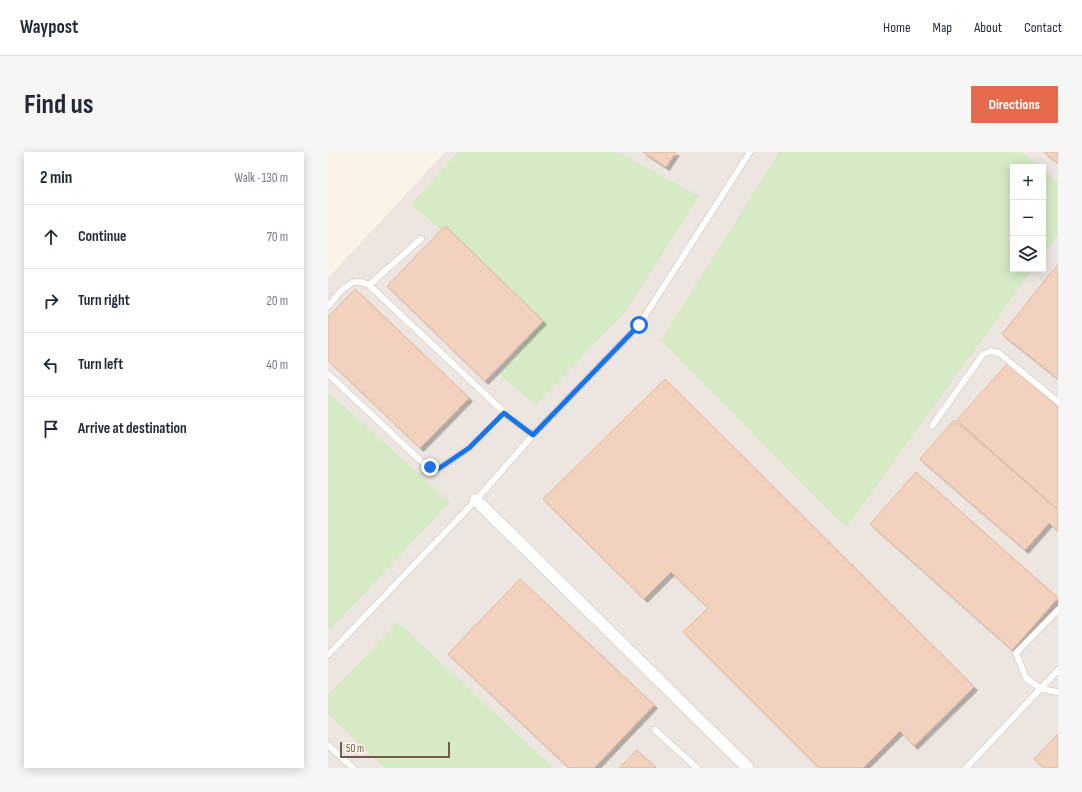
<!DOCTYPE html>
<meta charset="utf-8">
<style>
:root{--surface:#fff;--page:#f6f6f7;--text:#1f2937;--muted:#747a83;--line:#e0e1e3;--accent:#e56b4c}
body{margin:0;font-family:"Sofia Sans Condensed",sans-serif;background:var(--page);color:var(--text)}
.controls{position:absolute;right:12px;top:12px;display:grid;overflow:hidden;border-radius:0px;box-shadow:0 2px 10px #0003}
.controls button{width:36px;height:36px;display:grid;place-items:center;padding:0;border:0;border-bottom:1px solid var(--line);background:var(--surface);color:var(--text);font:20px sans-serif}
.scale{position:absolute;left:12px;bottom:10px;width:110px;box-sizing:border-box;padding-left:4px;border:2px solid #76594b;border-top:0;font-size:11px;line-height:14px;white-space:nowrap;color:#76594b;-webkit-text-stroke:3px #fff7ed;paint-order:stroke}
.stop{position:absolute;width:12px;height:12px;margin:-9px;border:3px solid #1a73e8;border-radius:50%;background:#fff}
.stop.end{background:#1a73e8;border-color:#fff;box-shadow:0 1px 4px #0008}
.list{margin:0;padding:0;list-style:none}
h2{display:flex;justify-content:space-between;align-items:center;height:52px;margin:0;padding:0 16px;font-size:17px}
h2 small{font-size:13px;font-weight:400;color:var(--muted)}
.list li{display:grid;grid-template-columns:26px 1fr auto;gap:12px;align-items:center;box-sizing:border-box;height:64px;padding:0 16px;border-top:1px solid var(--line)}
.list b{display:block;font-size:15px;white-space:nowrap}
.list em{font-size:13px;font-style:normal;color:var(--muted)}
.icon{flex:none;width:22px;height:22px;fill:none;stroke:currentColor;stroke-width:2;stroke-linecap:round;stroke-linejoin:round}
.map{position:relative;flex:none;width:730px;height:616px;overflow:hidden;border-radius:0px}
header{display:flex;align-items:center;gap:24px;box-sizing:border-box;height:56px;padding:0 20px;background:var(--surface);border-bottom:1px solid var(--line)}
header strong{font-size:19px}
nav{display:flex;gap:22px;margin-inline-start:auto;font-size:14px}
.intro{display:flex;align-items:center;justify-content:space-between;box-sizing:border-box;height:96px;padding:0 24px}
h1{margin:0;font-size:28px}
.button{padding:10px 18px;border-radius:0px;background:var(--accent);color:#fff;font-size:14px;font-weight:700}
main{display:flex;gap:24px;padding:0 24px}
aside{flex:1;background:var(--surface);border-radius:0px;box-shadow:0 2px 10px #0003}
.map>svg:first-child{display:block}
.industrial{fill:#ede6e0;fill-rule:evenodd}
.green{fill:#d5eac5}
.building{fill:#f2d1be;stroke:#e4b79f;filter:url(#shadow)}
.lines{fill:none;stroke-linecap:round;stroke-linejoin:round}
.service-casing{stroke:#d0bdaf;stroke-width:7}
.minor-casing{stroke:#d0bdaf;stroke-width:13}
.service{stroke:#fff;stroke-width:6}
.minor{stroke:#fff;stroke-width:12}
.route{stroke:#1a73e8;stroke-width:5}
</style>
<header>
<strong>Waypost</strong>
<nav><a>Home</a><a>Map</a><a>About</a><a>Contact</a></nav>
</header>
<div class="intro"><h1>Find us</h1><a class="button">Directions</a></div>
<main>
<aside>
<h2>2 min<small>Walk · 130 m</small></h2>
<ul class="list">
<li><svg class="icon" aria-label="ahead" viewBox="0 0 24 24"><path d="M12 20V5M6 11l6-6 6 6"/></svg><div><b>Continue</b></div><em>70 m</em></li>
<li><svg class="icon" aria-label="right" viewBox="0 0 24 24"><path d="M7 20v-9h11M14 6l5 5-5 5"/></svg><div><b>Turn right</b></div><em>20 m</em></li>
<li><svg class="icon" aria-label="left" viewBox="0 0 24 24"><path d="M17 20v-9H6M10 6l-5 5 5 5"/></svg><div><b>Turn left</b></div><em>40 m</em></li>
<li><svg class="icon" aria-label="arrive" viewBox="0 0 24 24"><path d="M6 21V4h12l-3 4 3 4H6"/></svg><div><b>Arrive at destination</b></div></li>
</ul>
</aside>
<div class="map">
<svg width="730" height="616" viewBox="0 0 730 616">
<defs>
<filter id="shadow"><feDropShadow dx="3.5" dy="3.5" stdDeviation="0" flood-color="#0004"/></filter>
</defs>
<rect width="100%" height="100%" fill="#fcf3e7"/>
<path class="industrial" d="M117,0H730V616H0V126ZM685,15H715V117H685Z"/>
<path class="green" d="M130,0H290L371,44L299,158L208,253L171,223L215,168L83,52Z
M451,0H694L712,15H685V117H705L518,376L333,188Z
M715,18L730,30V82L715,103Z
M0,240L122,350L3,477L0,474Z
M70,470L225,616H57L0,562V543Z"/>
<path class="building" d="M315,0H348L338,15Z
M716,0H730V11Z
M117,74L215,169L157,229L59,134Z
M730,112V227L674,182Z
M27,137L141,246L92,296L0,208V165Z
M680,211L730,255V358L629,268Z
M337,227L646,535L586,594L572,579L535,616H491L355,480L380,456L343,420L316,447L215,347Z
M626,268L730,358V379L721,371L697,398L592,307Z
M588,320L730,446L684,498L542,372Z
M192,427L326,553L266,616H241L120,502Z
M730,582V616H716L706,607Z
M309,598L328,616H291Z"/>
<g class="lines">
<defs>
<path id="service" d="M41,133L93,87
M0,154C8,146 19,128 32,130C35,130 38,132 41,133L177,261L205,283
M0,222L94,310L102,315L110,317L141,296L177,261
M604,274L655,202L663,199L671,201L730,250
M730,458L688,501L698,526L713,537L730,540
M0,503L148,348L205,283L311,173L422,0
M327,578L369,616
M0,593L25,616
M638,616L730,518"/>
<path id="minor" d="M148,348L420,616"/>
</defs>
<use href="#service" class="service-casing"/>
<use href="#minor" class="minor-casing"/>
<use href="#service" class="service"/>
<use href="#minor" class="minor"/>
</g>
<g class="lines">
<path class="route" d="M102,315L110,317L141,296L176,261L205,283L311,173"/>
</g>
</svg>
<div class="controls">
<button>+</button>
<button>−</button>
<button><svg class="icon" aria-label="layers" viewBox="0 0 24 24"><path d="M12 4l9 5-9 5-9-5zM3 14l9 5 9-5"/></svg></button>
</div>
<div class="scale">50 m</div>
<div class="stop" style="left:311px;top:173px"></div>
<div class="stop end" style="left:102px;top:315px"></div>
</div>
</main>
